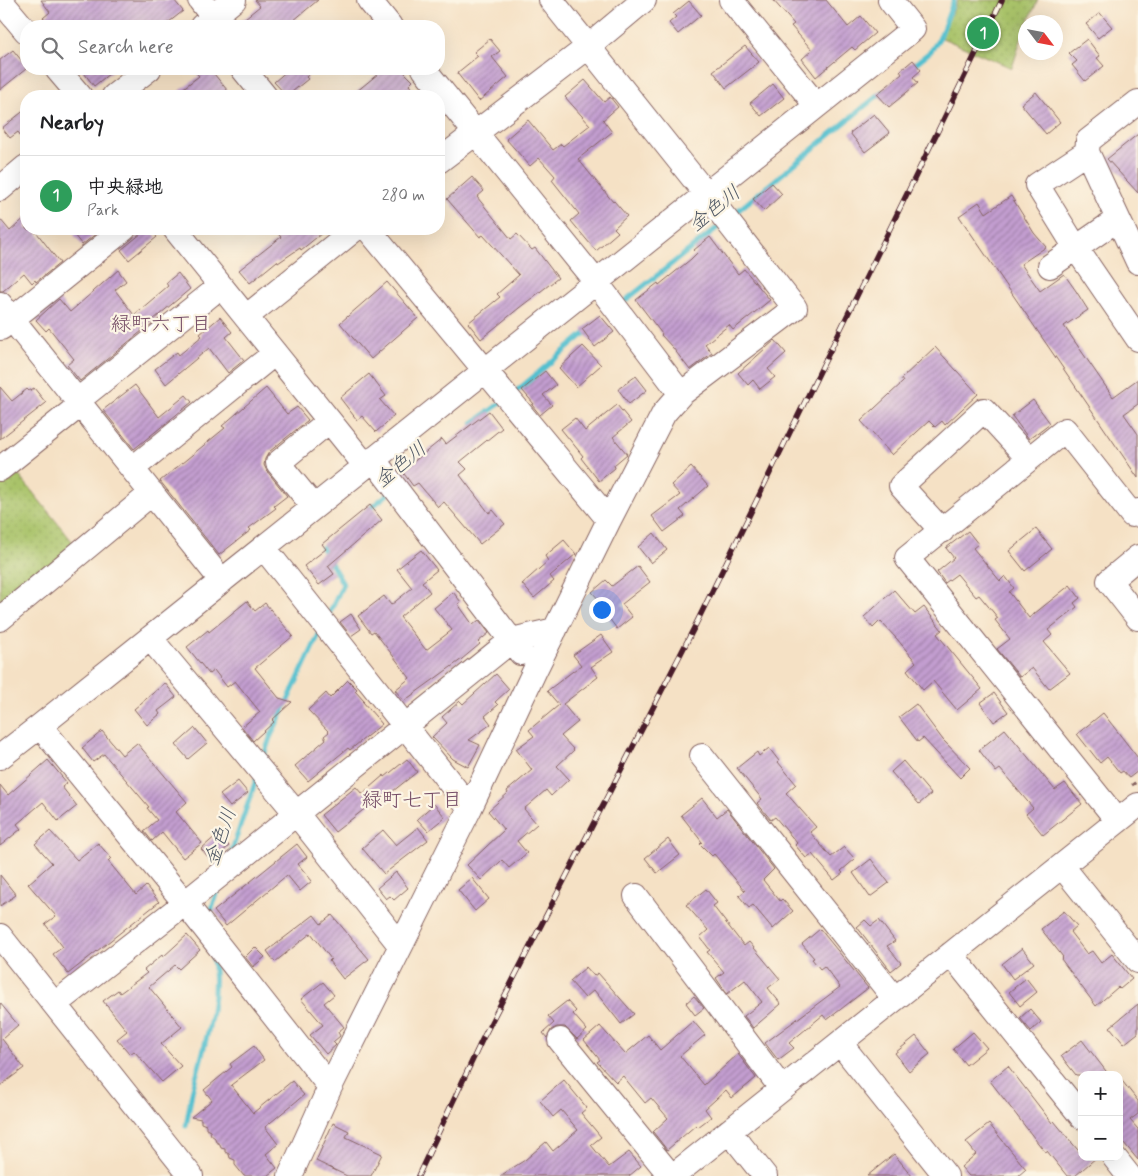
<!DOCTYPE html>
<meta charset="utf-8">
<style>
:root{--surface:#fff;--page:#f6f6f6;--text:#202124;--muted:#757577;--line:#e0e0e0;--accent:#ea580c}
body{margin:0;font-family:Mynerve,"Klee One",sans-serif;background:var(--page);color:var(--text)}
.controls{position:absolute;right:15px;bottom:15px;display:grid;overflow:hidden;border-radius:10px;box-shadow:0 5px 20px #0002}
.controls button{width:45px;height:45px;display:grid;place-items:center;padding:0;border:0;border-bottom:1px solid var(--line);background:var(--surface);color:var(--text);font:25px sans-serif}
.compass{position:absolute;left:1018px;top:15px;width:45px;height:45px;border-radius:50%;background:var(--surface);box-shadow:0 5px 20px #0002;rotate:122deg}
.you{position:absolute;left:601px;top:609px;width:18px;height:18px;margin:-12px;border:4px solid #fff;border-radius:50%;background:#1a73e8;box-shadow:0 0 0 8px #1a73e833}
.badge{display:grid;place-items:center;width:32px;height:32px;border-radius:50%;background:var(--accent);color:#fff;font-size:16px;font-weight:700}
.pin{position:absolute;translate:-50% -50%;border:2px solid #fff;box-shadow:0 1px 5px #0006}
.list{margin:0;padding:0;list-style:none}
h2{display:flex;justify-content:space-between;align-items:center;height:65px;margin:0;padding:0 20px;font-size:21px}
h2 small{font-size:16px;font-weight:400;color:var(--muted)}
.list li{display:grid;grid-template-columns:32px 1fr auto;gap:15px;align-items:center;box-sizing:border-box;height:80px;padding:0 20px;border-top:1px solid var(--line)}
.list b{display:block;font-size:19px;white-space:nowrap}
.list p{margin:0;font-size:16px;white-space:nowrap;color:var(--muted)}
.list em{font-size:16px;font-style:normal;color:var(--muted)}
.icon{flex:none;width:28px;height:28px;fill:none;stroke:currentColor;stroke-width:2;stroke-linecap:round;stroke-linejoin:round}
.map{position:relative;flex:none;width:1138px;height:1176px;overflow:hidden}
.search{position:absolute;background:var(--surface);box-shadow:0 5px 20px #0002;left:20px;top:20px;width:425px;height:55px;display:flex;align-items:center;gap:12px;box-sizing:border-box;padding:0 18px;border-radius:20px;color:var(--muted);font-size:19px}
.panel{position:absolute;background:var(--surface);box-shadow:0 5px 20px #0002;left:20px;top:90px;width:425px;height:145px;border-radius:20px}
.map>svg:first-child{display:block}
.park{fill:url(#park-dots);stroke:#7a714a}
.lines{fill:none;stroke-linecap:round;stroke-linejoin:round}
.stream{stroke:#55c0cf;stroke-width:5}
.building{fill:url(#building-hatch)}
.minor-casing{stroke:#866361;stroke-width:26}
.path{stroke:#866361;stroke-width:3;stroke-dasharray:4 4;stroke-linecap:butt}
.minor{stroke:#fff;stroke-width:24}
.rail-casing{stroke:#4a1f2b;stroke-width:5.5}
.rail{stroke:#fcf5e5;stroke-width:4;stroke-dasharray:11;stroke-linecap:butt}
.labels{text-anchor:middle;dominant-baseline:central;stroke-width:4.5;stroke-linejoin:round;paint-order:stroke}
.water-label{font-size:20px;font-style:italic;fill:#4e5764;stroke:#fcf5e5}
.neighbourhood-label{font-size:20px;fill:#744b65;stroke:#fcf5e5}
</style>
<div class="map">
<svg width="1138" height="1176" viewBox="0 0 1138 1176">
<defs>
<pattern id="park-dots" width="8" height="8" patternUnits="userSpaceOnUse" patternTransform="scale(1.25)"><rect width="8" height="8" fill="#a9c369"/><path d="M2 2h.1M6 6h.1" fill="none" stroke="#93a75b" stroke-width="1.8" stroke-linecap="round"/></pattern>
<pattern id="building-hatch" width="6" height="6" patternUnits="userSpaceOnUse" patternTransform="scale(1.25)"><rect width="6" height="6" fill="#c39ed0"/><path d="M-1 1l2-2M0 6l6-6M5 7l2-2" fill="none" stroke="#a080a9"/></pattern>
</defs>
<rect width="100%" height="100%" fill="#fcf5e5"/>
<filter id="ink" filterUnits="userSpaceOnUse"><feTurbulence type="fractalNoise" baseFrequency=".02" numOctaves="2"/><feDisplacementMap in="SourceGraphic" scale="10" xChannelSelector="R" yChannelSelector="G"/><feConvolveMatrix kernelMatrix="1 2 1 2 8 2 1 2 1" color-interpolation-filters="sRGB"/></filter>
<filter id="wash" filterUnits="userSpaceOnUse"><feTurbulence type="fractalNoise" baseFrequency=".0096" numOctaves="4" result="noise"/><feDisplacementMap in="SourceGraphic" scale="20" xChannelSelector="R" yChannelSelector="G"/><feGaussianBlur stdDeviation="1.12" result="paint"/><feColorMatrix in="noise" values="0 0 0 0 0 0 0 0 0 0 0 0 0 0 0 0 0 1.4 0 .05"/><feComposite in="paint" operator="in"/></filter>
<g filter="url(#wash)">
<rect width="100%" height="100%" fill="#f5e1c5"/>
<path class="park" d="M958,0H1038L1028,22H1026L1025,27L1012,68L940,37Z
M14,469L76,546L0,608V481Z"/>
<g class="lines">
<path class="stream" d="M911,67L931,51L940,37L954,0
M730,217L882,92
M621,304L722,224
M513,394L589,330
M473,423L502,402
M367,511L389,493
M327,618L343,584L322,548L328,544
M262,761L270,738L321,630
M230,856L257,777
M208,920L220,885
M186,1126C188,1115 190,1103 192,1092C204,1046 221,1001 212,953"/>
</g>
<g id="blocks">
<path class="building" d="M41,0H174L183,11L164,26H50L43,18L50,12Z
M255,0H318L287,26H235L260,6Z
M773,0H826L848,27L861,16L875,33L855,50L852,47L816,77L802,59L812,50L791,26L794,24Z
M689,1L701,15L678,34L669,23L676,17L673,14Z
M1100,13L1112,27L1098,38L1086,24Z
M490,39L500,51L492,57L508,77L479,101L457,73L478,56L474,52Z
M1087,39L1100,56L1097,58L1104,66L1085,81L1072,65L1077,61L1069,53Z
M745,46L759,62L726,88L713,71Z
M13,50L26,66V69L0,90V60Z
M913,60L921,70L913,77L918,83L889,107L877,94L902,74L900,71Z
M81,69H115L94,86Z
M193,69H210L232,96H173L199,76Z
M289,69H315L306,77L308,79L287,96L274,82Z
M384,69H401L413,81L409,85L418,96H351Z
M585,80L604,102L610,97L618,107L603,120L612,132L578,159L613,202L614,201L627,216L614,228L618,232L596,251L571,221L579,214L552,180L555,176L539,158L530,166L506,139L528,120L553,150L561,144L563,146L590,125L565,97Z
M773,84L784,98L761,116L750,103Z
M1036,92L1060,122L1046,134L1021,104Z
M26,109V143L18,132L10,138L2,128Z
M874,114L890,133L865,152L850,133Z
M1138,134V193L1107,159Z
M472,177L484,191L477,197L511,239L517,234L532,250L535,248L558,278L519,308L481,339L468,323L500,297L497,294L519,275L483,235L480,237L447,199Z
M772,183L782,194L764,211L753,199Z
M1011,196L1034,233L1046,247L1021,264L1040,291L1064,274L1076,291L1088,310L1064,326L1113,397L1138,379V404L1124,414L1138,434V478L959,216L979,202L986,213Z
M26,217V229H34L60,263L36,282L35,280L32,283L24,273L3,291H0V219L10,231Z
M81,229H102L82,245L74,235Z
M147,229H150L157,237L129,260L121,250Z
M274,229H327L301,250L300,248L278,263L277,261L250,283L239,270L281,237Z
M710,237L738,274L744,269L770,300L733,330L729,325L705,344L712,353L690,370L673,348L661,335L662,334L636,300L658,283L659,285L691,259L697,253L694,250Z
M118,270L126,281L115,290L134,315L168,286L166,283L178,273L190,289L141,330L142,331L80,381L67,365L74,359L49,328L46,331L36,320L59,299L70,312Z
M387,282L418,318L371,359L340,323Z
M600,315L614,332L595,347L582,329Z
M220,317L232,332L226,337L244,360L228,373L209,348L166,384L155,369L177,352L179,355L202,336L200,334Z
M775,340L786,353L768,369L775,377L760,389L753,380L748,385L738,373Z
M583,346L601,365L576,387L559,368Z
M935,347L978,394L945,425L942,421L935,427L929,421L892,455L861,421L903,382L901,379Z
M545,371L556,385L543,395L552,405L540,415L532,405L534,404L522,390Z
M369,374L386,396L380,400L394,416L376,432L362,416L357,420L340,398Z
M636,376L647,390L629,404L618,389Z
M135,385L159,417L186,395L192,402L134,449L103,410Z
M0,387L12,401L27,389L29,391L34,388L46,403L0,439Z
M266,388L287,414L297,407L308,420L269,452L265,459L264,465L267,471L287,496L274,506L276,508L249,528L251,530L219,555L160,481L225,428L222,426Z
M1033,400L1050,423L1029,439L1012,416Z
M617,405L631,422L613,437L627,454L614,465L615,468L599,481L581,458L583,456L561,429L575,418L585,431Z
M489,411L502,428L460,462L467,469L460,475L489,513L493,510L505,524L480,544L444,502L438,507L418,483L413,486L402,471L442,439L446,444Z
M691,467L708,486L680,510L685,516L664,532L652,516L680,495L671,485Z
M370,505L382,520L328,566L334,574L319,585L304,566L326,549L322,544Z
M1036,529L1052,549L1025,571L1009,551Z
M968,531L978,544L973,548L1000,581L1005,576L1014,588L1009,592L1029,618L1070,585L1080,598L1074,603L1077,607L1048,630L1052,635L1044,642L1070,673L1049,689L1032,668L1020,677L997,649L1010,639L995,620L998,618L979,595L976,597L957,574L945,583L937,572L954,558L946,548Z
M654,533L667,550L651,563L638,547Z
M564,540L576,554L550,576L554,581L534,598L522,584L548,561L545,556Z
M421,550L437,570L422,582L430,592L400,617L426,650L452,630L434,608L453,592L461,602L458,604L473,625L479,620L489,633L478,642L480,644L462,659L404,701L395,690L410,678L374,631L371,633L358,616L384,596L391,605L412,588L397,569Z
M638,566L650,582L622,604L632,617L617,629L605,613L608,610L592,592L606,580L612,586Z
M894,590L915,614L924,607L942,630L937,634L982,689L957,710L933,681L923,690L907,670L916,662L897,639L880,621L873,628L864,617Z
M247,601L255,611L265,603L293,636L255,668L279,698L292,702L272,720L274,722L253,741L242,727L260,712L235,681L227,687L214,670L209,674L187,647L208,630L209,632Z
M351,614L361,629L351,636L340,622Z
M601,635L613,652L591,667L598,677L563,704L578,722L561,736L574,750L557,766L569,779L551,796L546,790L524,809L537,824L517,841L527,853L509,868L502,860L481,880L467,865L504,830L488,811L508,793L507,791L532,770L516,749L534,736L529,730L559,705L547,691L581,665L573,655Z
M496,674L509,689L495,702L498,705L485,716L491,724L469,740L480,745L468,767L453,759L432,737L447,723L442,717L460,701L463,704Z
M348,680L357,689L355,691L364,701L363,702L382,724L350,750L348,748L308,781L295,766L326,739L324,736L329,732L308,710L326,693L330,698Z
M165,683L176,697L158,711L160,714L147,725L134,709Z
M994,693L1008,712L994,722L980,703Z
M916,704L943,740L970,768L960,778L923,738L918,742L899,717Z
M1103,713L1138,758V771L1129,778L1123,771L1120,773L1107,757L1100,763L1077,734Z
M195,728L207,743L188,759L176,745Z
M1005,729L1055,790L1065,783L1082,804L1043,835L1026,814L1033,808L1000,769L996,772L979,750Z
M102,731L122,755L137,743L187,802L176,812L202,843L183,858L162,832L152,841L144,831L157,820L147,808L149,807L104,754L93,762L82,748Z
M769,748L779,761L778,762L796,784L786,793L816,827L810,832L831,857L844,847L855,859L841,871L843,873L834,880L812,854L806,858L795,845L797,843L775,817L771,820L757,803L762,799L737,768L757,752L759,756Z
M407,759L417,772L378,803L376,800L335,832L321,815L356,787L362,794L384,775L385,777Z
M48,760L67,783L62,787L77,806L58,821L43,802L17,824L21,829L0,846V785L8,795Z
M903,761L931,794L919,804L891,772Z
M238,781L248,793L230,807L220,795Z
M702,798L717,817L727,809L774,869L763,880L780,901L782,899L793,911L773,929L753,905L749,908L739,896L745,891L714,854L712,856L700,844L702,842L681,815Z
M434,804L445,817L428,831L417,819Z
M418,827L428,840L384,874L362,848L383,830L396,845Z
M50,831L77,860L98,843L111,858L108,861L136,895L146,886L159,902L68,974L53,954L63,947L45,924L56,916L28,884L52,863L35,844Z
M218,834L229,846L212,861L201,849Z
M668,839L680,855L657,873L645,858Z
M297,844L307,857L298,864L312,881L300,891L287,875L226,926L214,911Z
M871,859L889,883L870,897L853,873Z
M396,872L408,888L394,900L390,896L386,899L377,888Z
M0,875L16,895L0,906Z
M472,878L489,899L475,911L458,890Z
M706,889L717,903L713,906L744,946L749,942L780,979L768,988L781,1004L753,1028L744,1016L762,1002L745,980L727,994L716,978L724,972L707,952L710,950L700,937L708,930L686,905Z
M1064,911L1077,926L1070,932L1087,954L1092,951L1101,963L1112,954L1132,979L1120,989L1118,987L1096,1006L1061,959L1063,957L1041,929Z
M314,915L321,924L332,915L369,959L343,979L329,961L331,959L311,933L275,962L267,951Z
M865,920L871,926L879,920L895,941L887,946L901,963L891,971L857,927Z
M820,929L868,988L827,1020L823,1015L789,1043L794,1048L778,1060L765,1043L840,987L824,966L820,969L812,959L814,958L802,944Z
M187,935L200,950L179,969L175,965L149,987L182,1027L161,1044L181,1066L162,1082L134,1051L130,1054L117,1039L127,1031L103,1001L118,990L120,993L147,973L144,970L162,955L163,957Z
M255,947L265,957L253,967L245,957Z
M1022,948L1034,963L1013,979L1002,964Z
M586,967L594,976L598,973L634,1014L621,1024L594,990L585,998L570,981Z
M1026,978L1037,992L1020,1006L1009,992Z
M323,982L334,995L324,1003L344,1027L338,1032L340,1036L333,1042L336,1045L326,1054L310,1035L323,1025L301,999Z
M694,996L704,1008L695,1015L686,1003Z
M567,1001L576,1011L573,1014L587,1030L577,1039L565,1027H557L551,1030L547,1038L543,1033L554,1023L548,1016Z
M0,1003L18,1025L2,1039L24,1068L0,1086Z
M1138,1004V1033L1124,1044L1110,1027Z
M1030,1009L1041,1022L1031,1031L1020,1018Z
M693,1021L705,1035L680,1056L704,1085L738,1054L756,1078L732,1098L726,1090L705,1109L711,1117L698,1127L696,1125L667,1150L653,1132L668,1118L651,1098L645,1103L623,1076L616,1082L597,1062L600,1060L584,1040L600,1026L625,1054L648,1035L660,1050Z
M973,1032L987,1048L966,1065L953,1049Z
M916,1036L930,1054L909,1071L895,1053Z
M1082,1040L1109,1075H1076L1061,1056Z
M254,1046L264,1060L231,1085L253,1113L292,1081L304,1095L265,1127L278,1144L266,1154L277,1168L267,1176H244L235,1165V1160L230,1158L229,1154L225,1152V1149L221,1148L220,1144L216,1142L215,1138L211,1135L210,1131L206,1129V1125L201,1123V1119L191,1117L212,1100L204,1090L232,1067L230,1064Z
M1008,1066L1052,1123L1054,1121L1082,1155V1157H1097L1075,1176H1067L1047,1151L1045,1152L990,1081Z
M1119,1077L1138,1101V1114L1130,1120L1138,1129V1160L1119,1137Z
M564,1080L587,1108L581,1113L601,1137L591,1145L609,1167L629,1152L641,1166L629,1176H500L525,1160L546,1142L553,1151L578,1130L561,1110L553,1117L540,1101Z
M333,1123L349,1131L346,1137L382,1154L371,1176H347L316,1161Z
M989,1124L1026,1169L1018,1176H969L961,1167L976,1154L966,1142Z
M894,1154L912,1176H867Z"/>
</g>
</g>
<g filter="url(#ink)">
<use href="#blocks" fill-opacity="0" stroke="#866361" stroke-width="1"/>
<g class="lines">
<defs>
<path id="minor" d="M0,0L26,31
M200,0L213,17
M369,0L390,26
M731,0L816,105
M202,26L234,0
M57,69L80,96
M243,69L265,96
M424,69L596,282L681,394
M114,96L149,69
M1138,102L1088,141L1087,152L1138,262
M1087,152L1037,185L1076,248L1138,339
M439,161L588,47L644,0
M0,189L26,167
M175,229L365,465
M368,229L609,520
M1050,266L1118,219
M0,304L222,581
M246,317L355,229
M1,328L124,229
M77,401L221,286
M373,459L521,653
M0,469L80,405
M132,469L275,353
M314,507L278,463L329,421
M942,531L901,486L984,410L1029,459
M264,548L470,808
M1138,557L1109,581L1138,618
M0,619L152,493
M150,638L296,813L400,945
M40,726L185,903L330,1087L470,808L535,670L609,520L664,413L681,394L795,308L706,194L551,0
M702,756L895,999
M0,757L40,726L913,29L890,0
M1118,821L907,558L1065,430L1132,515L1138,511
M1062,866L1138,961
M636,896L782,1089
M0,936L191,1176
M951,954L1082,1117
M55,1004L185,903L512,640L555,630
M560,1040L671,1176
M840,1043L946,1176
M729,1131L765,1176
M1114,1157L1129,1176
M290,1176L330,1087
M673,1176L1138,805"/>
</defs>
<use href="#minor" class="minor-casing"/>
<path class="path" d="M1132,785L1138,781"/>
<use href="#minor" class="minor"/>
<defs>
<path id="rail" d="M418,1176L482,1040L694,628L1002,0"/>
</defs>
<use href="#rail" class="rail-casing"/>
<use href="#rail" class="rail"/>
</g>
</g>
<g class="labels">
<g class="water-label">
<text transform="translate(715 209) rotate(-39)">金色川</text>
<text transform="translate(401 465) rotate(-39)">金色川</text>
<text transform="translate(221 837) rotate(-71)">金色川</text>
</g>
<g class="neighbourhood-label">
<text x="161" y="324">緑町六丁目</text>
<text x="412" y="800">緑町七丁目</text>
</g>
</g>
</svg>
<div class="controls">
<button>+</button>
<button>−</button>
</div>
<svg class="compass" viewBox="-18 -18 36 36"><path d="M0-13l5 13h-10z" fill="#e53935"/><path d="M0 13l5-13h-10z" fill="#757577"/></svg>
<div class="you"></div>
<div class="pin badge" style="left:983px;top:33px;background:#2e9e5b">1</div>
<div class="search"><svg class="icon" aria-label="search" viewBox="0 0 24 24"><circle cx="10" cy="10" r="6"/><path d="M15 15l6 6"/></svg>Search here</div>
<section class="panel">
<h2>Nearby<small></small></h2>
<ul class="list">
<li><span class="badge" style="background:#2e9e5b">1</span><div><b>中央緑地</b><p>Park</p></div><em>280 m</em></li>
</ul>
</section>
</div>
